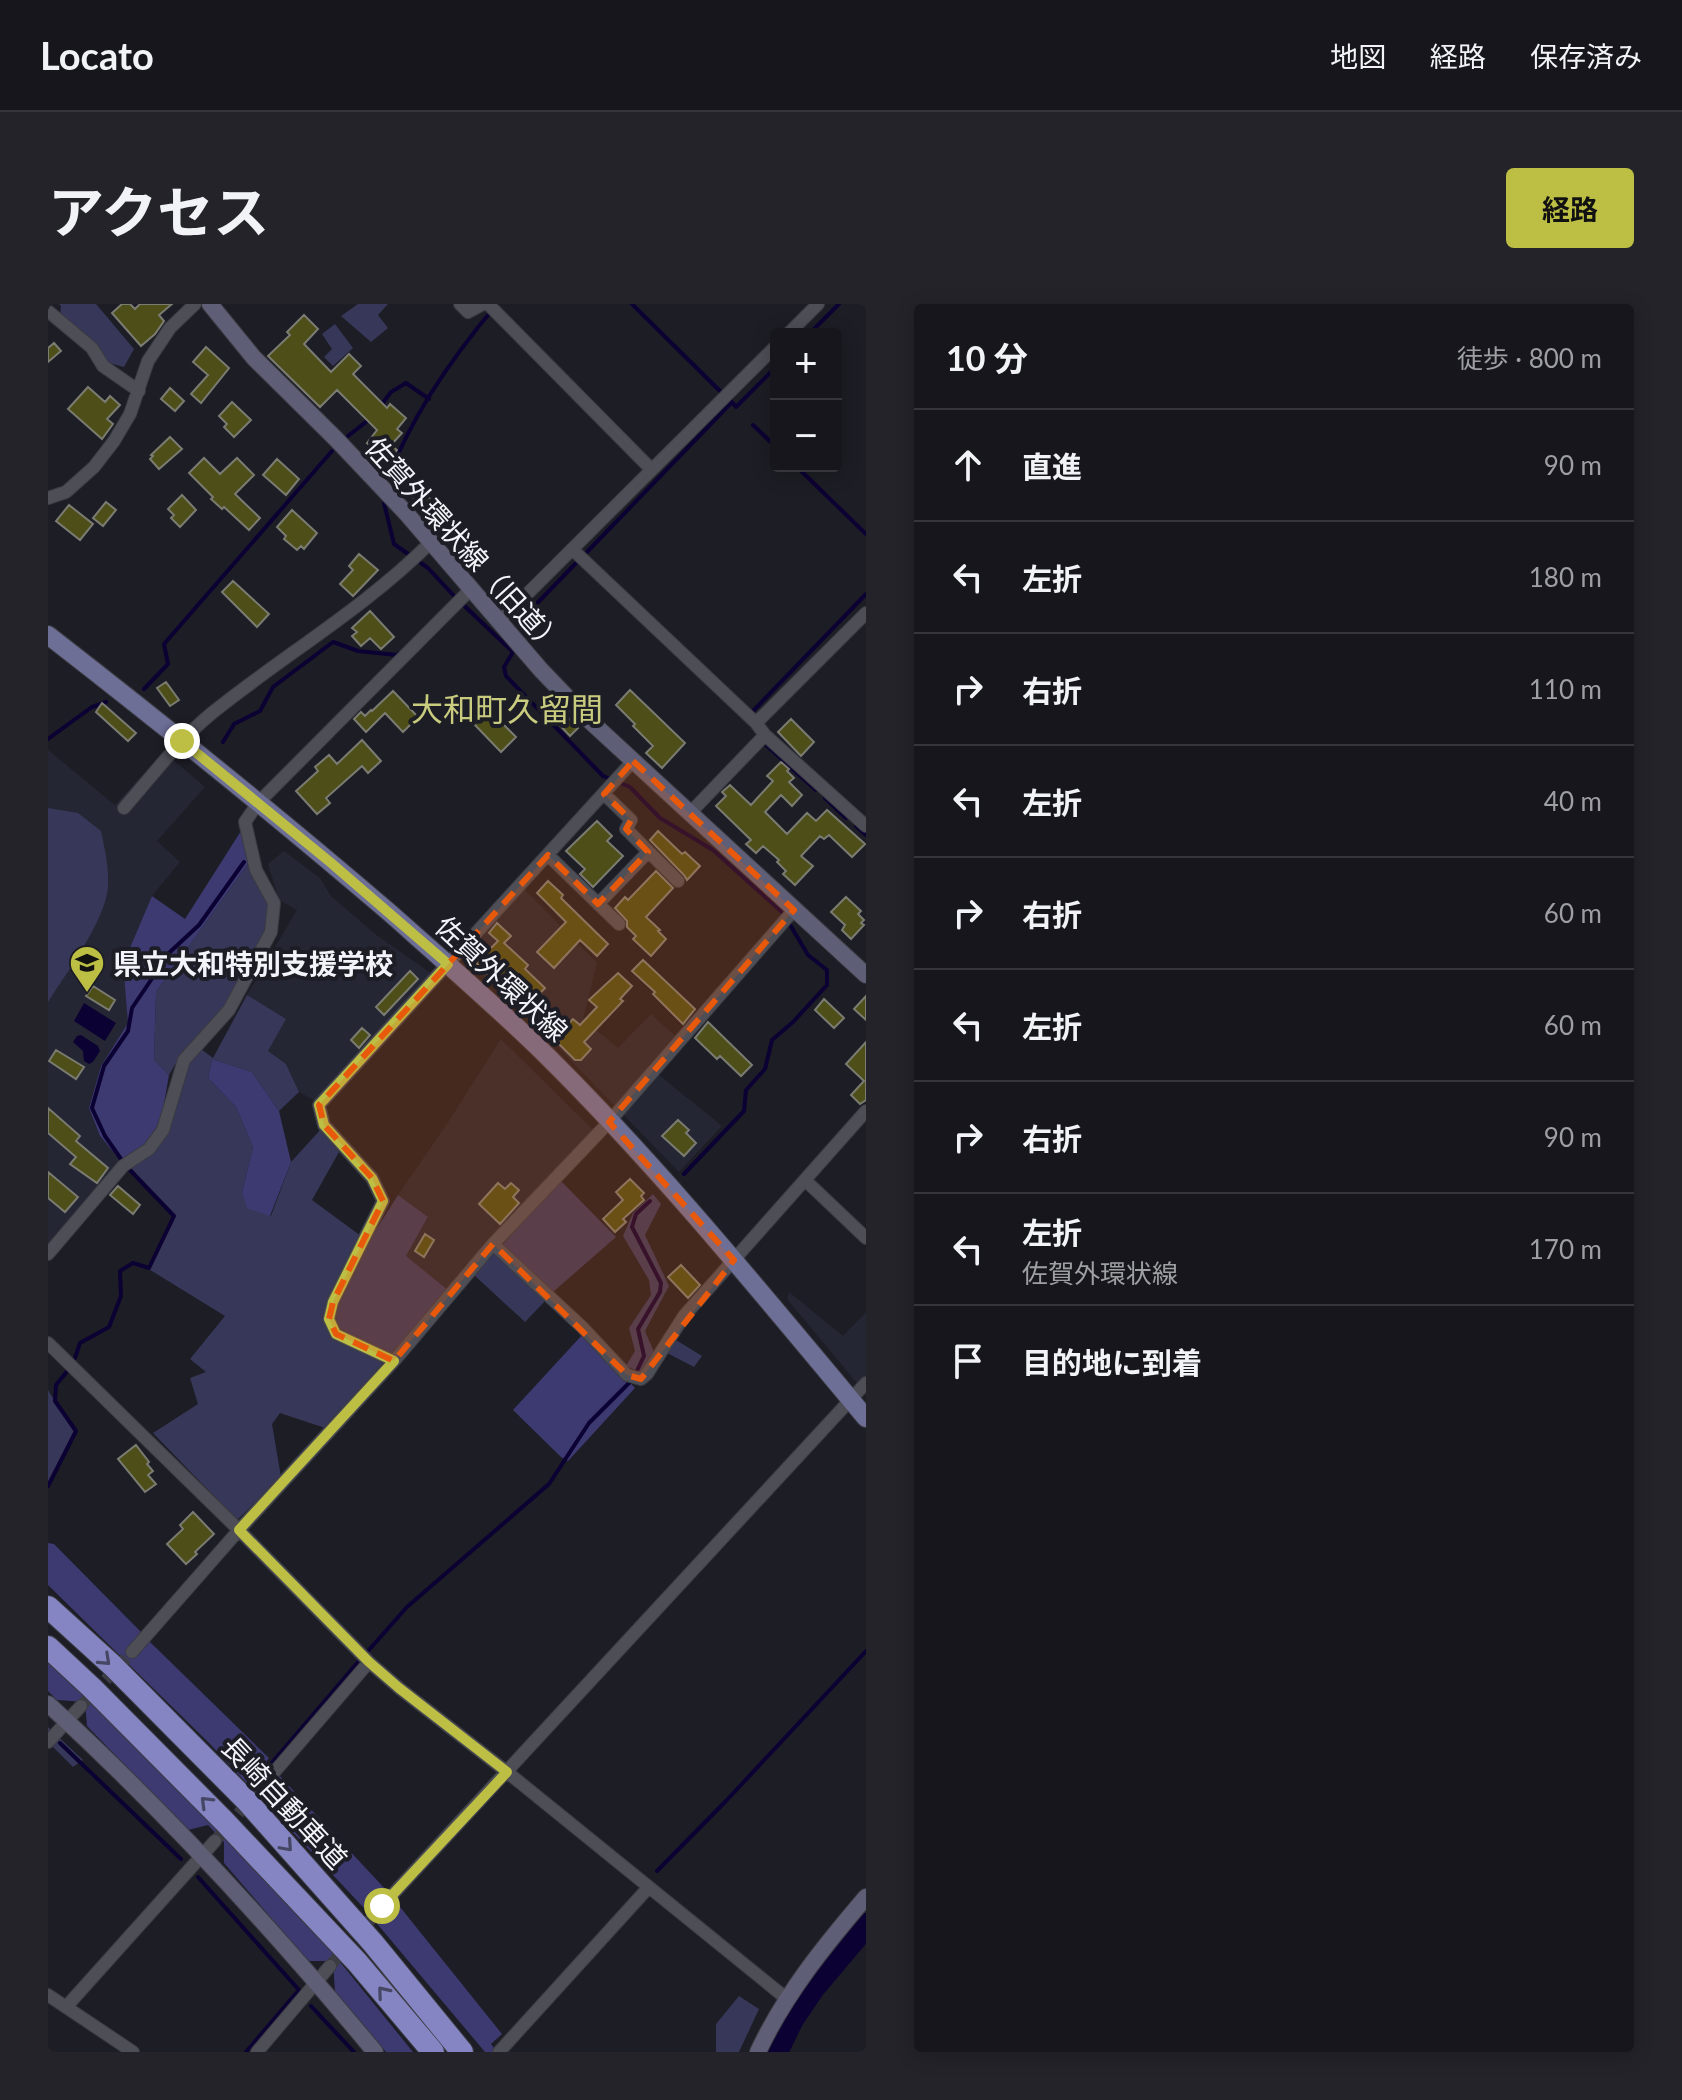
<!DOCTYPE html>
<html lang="ja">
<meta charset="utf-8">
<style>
:root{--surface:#16161c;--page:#232329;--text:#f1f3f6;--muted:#9e9fa3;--line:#35353b;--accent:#bcbf44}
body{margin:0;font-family:Lato,"Noto Sans JP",sans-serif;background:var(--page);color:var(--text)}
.controls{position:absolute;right:24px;top:24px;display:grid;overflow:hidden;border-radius:8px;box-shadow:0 4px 20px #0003}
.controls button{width:72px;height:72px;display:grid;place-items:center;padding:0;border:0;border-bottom:2px solid var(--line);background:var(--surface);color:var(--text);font:40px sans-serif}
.stop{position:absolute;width:24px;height:24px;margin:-18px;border:6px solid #bcbf44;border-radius:50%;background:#fff}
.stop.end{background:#bcbf44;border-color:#fff;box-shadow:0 2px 8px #0008}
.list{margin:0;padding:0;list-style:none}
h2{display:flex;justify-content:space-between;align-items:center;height:104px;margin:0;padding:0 32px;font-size:34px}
h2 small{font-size:26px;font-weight:400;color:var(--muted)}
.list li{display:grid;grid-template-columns:52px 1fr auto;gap:24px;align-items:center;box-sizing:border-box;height:112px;padding:0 32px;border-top:2px solid var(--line)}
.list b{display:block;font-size:30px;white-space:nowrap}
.list p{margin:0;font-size:26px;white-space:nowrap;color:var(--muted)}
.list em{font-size:26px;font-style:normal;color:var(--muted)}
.icon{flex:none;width:44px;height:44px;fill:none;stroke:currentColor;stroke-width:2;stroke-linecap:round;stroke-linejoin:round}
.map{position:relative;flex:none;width:818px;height:1748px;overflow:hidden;border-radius:8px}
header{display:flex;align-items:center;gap:48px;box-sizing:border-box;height:112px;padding:0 40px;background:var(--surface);border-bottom:2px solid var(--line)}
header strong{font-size:38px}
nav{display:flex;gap:44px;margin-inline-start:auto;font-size:28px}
.intro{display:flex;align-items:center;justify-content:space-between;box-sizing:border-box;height:192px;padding:0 48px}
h1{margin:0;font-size:56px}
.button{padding:20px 36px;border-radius:8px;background:var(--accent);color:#111;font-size:28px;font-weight:700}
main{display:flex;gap:48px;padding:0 48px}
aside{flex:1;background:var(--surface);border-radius:8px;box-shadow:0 4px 20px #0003}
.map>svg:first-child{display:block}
.built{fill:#252633}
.green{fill:#373759}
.forest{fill:#3c3a71}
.water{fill:#0c0133}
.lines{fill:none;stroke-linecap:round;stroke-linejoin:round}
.stream{stroke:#0c0133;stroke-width:4}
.river{stroke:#0c0133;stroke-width:24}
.building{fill:#4d4e18;stroke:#7a7b71;stroke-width:2}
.street-tunnel{stroke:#3d3d45;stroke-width:12;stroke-dasharray:12 6;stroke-linecap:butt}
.street-casing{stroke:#3b3b42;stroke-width:14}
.secondary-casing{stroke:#3b3b42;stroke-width:18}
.primary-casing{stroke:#3b3b42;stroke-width:20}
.highway-casing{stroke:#3b3b42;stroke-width:24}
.street{stroke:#4e4e57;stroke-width:12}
.secondary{stroke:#5e5e77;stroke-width:16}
.primary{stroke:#6e6f97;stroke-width:18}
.highway{stroke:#8485c2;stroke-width:22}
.oneway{stroke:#464764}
.route{stroke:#bcbf44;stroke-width:10}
.marked{fill:#e8590c;fill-opacity:0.2;stroke:#e8590c;stroke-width:6;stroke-dasharray:16 10;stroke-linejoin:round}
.labels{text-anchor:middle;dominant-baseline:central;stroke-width:8;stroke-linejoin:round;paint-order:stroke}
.street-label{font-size:28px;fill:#f3f4f9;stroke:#1d1d25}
.poi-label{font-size:28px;font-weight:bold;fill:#f3f4f9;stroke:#1d1d25;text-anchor:start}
.quarter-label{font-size:32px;fill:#c9cc7f;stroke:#1d1d25}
</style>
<header>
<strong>Locato</strong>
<nav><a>地図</a><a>経路</a><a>保存済み</a></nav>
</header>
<div class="intro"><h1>アクセス</h1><a class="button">経路</a></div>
<main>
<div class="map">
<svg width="818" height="1748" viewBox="0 0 818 1748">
<rect width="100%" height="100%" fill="#1d1d25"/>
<path class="built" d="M0,446L67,501L116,448L157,483L109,537L132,558L104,592L75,660L80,719L53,762L41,804L52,832L72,856L0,940Z
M236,547L272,574L283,592L327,630L384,670L269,798L251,788L238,760L220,747L237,715L199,691L249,606L231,596L220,560Z
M475,584L549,659L535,715L570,744L603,710L627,732L600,762L674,822L631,868L499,732L415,653Z
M453,735L545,826L400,986L358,952L380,914L350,891L397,823Z
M741,988L795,1032L818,1008V1090L739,995Z"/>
<path class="green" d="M11,0H48L86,45L76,63L61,59L48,42L12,12L13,2Z
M310,0H340L330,11L340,24L323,38L293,12Z
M287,20L305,44L285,62L276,53L284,45L274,30Z
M0,504L30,509L53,527C57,546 61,564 60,583C57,617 19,668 0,698Z
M200,560L221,600L216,629L176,705L129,757L121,771L106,756L108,688Z
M199,691L238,715L220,747L238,760L251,788L231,807L204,768L164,755L160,774L188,803L205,843L194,888L223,912L243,858L273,825L291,848L264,896L313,932L282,999L350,891L380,913L358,952L400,986L277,1124L232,1109L224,1120L233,1173L189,1216L105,1129L150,1100L142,1074L158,1068L142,1055L177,1012L99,964L126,913L83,864L141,758L153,745L165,754Z
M513,877L568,933L505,988L454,941Z
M605,890L613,900L597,931L621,982L597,1027L606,1048L595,1069L578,1062L587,1047L581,1024L603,991L601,976L575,932L585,909Z
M449,946L499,995L477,1018L426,971Z
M628,1036L654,1052L646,1063L619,1049Z
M0,1086L26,1128L0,1180Z
M0,1423L35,1456L25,1463L0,1438Z
M691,1692L711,1705L691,1748H668V1720Z"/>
<path class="forest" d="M193,527L200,560L108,688L106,756L121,771L112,823L98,844L72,856L52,832L41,804L53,762L80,719L75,660L104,592L137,615Z
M164,755L204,768L231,807L243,858L222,912L199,904L194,888L205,843L188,803L160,774Z
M535,1030L587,1084L520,1157L513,1153L465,1106Z
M0,1239L6,1240L93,1328L80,1350L101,1337L221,1454L207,1471L218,1484L230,1470L340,1588L454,1730L443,1740L449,1748H437L315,1603L161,1439L0,1281Z
M0,1353L122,1472L284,1648L365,1748H338L287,1688L285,1657H260L176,1559V1538L160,1521L140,1526L39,1422L37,1398L9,1396L0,1387Z"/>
<path class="water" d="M36,699L68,719L57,737L26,717Z
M33,731L50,742L52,747L45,758L41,760L36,757L35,747L25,738L29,732Z"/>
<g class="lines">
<path class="stream" d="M584,0L676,91
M761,30L791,0
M683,97L688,103L728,63
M331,104L343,88L358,79L381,95
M705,121L728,143
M300,132L323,114
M748,162L818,230
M341,172C364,111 407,50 449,0
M336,199L346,240L380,264L407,293L465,348L456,363L458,372L555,472L582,483L612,514L665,546L735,609L760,651L779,666V681L745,718L724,736L717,765L698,786L696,807L636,870
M539,248L684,98
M473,316L528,259
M96,385L120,360L116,340L284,147
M706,406L818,290
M0,435L44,403L58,398
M175,438L186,420L212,407L225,383L285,338L310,347L349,351L351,349
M717,440L768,486
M777,494L798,514
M808,522L818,531
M73,855L57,832L44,804L56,762L80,727L84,704L122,648L151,621L196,558
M27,1054L32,1039L61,1023L73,992L72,967L85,959L101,964L126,912L81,865
M0,1182L28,1127L7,1097L8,1081L21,1065
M320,1347L359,1303L501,1180L541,1119L585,1075L596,1052L590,1025L612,988L613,979L584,923L588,910L602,897
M12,1439L133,1555
M216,1468L311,1357
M609,1567L678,1497L818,1347
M150,1573L251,1686L198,1748
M263,1702L306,1748"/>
<path class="river" d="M728,1748L744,1715L765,1684L818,1621"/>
</g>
<path class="building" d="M74,0H82L87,5L92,0H124L111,11L116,17L107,30L93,42L64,9Z
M256,11L270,25L256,40L283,68L301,50L313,62L305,70L339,104L342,100L358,114L349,125L354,129L343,141L349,146L334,163L322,153L327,146L319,139L329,126L289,86L272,103L220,52L242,31L239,28Z
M6,39L13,47L0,58V44Z
M158,43L181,64L153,99L143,90L160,71L145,58Z
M40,83L57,98L62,92L72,101L59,115L65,120L54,135L20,105Z
M122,84L136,97L127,107L113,95Z
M184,98L203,116L186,133L176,123L179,120L171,112Z
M122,133L134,145L111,165L102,155L105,152L103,151Z
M156,154L172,170L189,154L206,171L187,190L212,214L201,226L176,203L174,205L163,195L165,193L141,169Z
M229,155L251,175L238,191L215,171Z
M368,180L391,204L382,212L360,188Z
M134,191L148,206L132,223L123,214L126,211L120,205Z
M58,198L68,206L55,222L45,214Z
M21,201L45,220L32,236L8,217Z
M244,206L269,229L256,245L253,242L249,246L236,235L238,232L229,223Z
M311,250L330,266L305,292L292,280L305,266L301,262Z
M185,277L221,310L209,323L174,288Z
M322,307L346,333L333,345L322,334L313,342L304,332L309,328L304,324Z
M118,378L131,396L122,402L109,384Z
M582,386L637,439L614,464L598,449L605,442L585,422L587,420L568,401Z
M345,387L370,413L355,428L337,409L318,428L306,415L313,408L317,412L323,406L324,407Z
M54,399L88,429L80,437L48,408Z
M440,405L468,433L453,448L425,419Z
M514,407L530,424L522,432L506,415Z
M743,415L766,438L753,452L730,428Z
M314,436L333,457L320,469L314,462L278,494L282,499L269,510L248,487L270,467L267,463L281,451L289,460Z
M733,458L741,465L739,467L746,474L741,478L754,491L744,502L733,491L717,508L739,530L759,509L768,517L779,506L817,540L804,553L781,531L776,535L772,532L753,552L765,562L747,581L735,570L738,567L729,558L731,556L715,542L708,549L698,540L703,536L668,502L678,492L674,488L682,481L703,501L725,477L719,472Z
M549,517L564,532L559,537L575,552L545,583L532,570L537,565L518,547Z
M610,527L634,550L637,548L652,562L639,576L636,571L602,536Z
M608,567L625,584L598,613L612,626L610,627L618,635L603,652L585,635L588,632L579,623V617L567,604L577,593L580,596Z
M500,577L515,591L513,594L560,640L549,652L532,636L506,664L489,648L518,618L489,589Z
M798,593L813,607L810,610L816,616L813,619L816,621L803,635L794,626L797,621L783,608Z
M449,619L463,632L456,639L480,661L477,665L497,684L477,705L428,659L450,637L441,629Z
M595,656L647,705L635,720L605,690L607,688L584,667Z
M362,667L370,675L336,711L328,703Z
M570,669L584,682L572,695L575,697L536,738L543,745L533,756H527L511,740V734L520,724L518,722L525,715L532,721L549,703L541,696Z
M45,682L67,696L61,706L38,692Z
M818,692V716L806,705Z
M776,695L796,714L786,724L767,706Z
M660,718L704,761L693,772L672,752L669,755L647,734Z
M314,724L322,731L311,744L303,736Z
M818,738V796L812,800L803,791L816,777L798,760Z
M8,746L36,763L28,775L1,757Z
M0,804L32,832L28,837L60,864L49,879L22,860L28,853L0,829Z
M630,816L641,826L638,829L648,839L636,852L614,832Z
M0,868L30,893L17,908L0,894Z
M582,875L596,889L593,892L596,896L575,915L578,918L567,928L555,915L575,896L568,888Z
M450,879L457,885L463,879L471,886L465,893L471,899L452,920L431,900Z
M70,882L92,901L85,910L62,891Z
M377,930L386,936L376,953L367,947Z
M633,961L652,981L640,994L620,973Z
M88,1141L101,1158L99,1160L105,1167L100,1171L108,1180L97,1188L70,1155Z
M145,1208L166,1230L147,1248L149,1250L138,1260L119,1240L135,1225L132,1221Z"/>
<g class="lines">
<path class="street-tunnel" d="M33,1402L84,1348
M167,1537L216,1480
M282,1662L334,1602"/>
<defs>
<path id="street" d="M412,0L420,8L435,0
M440,0L603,165
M0,7L44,44L55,62L91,87
M740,30L770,0
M0,194L18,188L46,163L66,137L82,110L100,57L122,24L147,0
M524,245L708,419L717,431L818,522
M451,318L728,42
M708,419L818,309
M556,490L583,516L578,525L630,577
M76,504C104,472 131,436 164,409C236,351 317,304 383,238
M642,509L717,431
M500,551L571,620
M550,600L600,548
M757,876L818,934
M445,940L535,1024L579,1071L593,1075L599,1070L636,1012L818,807
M0,950L75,862L101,845L115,826L136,756L181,706L223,628L226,599L208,566L197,518L210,499L423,285
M0,1039L191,1226L321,1358L351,1384L459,1468L739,1695
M346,1057L288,1030L281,1015L285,998L335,897L324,874L276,821L271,801L585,457
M84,1348L191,1226L346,1057L445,940L561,818L746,606
M0,1438L33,1402
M216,1480L321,1358
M334,1602L818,1079
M0,1691L85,1748
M18,1703L167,1537
M209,1748L282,1662
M451,1748L601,1583"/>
<path id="secondary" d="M162,0L206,54L288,135L358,209L493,366L542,417L818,671
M0,1400C117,1507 226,1626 327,1748
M710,1748C737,1690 777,1641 818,1593"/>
<path id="primary" d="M0,331C116,421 230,513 342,609C395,656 448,702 498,751C613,865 715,991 818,1114"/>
<path id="highway" d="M0,1303L65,1362L198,1496L325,1639L414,1748
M0,1343L44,1384L176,1517L309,1658L385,1748"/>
</defs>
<use href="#street" class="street-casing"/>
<use href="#secondary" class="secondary-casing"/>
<use href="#primary" class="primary-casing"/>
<use href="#highway" class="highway-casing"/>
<use href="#street" class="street"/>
<use href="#secondary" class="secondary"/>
<use href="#primary" class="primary"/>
<use href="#highway" class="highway"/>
</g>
<defs><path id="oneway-chevron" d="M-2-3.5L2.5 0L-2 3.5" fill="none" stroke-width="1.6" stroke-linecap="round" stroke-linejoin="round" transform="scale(2)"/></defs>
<g class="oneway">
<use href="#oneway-chevron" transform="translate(57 1356) rotate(43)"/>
<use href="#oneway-chevron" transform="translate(158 1498) rotate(-135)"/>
<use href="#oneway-chevron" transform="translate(239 1542) rotate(48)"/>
<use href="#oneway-chevron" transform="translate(335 1688) rotate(-130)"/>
</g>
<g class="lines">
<path class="route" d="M134,437L282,558L400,660L271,801L276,821L324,874L335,897L285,998L281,1015L288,1030L346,1057L191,1226L321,1358L351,1384L459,1468L334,1602"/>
</g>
<path class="marked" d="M585,457L746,606L561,818L686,956L593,1075L579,1071L445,940L346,1057L288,1030L281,1015L285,998L335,897L324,874L276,821L271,801L500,551L550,600L600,548L578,525L583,516L556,490Z"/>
<defs>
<symbol id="school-pin" viewBox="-11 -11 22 30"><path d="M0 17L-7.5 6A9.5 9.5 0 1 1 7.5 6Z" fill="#bcbf44" stroke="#1d1d25"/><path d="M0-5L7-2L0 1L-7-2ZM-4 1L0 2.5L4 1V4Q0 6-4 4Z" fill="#111"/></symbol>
</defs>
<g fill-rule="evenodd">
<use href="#school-pin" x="19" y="639" width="40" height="54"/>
</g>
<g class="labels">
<g class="street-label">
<text transform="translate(417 241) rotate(48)">佐賀外環状線（旧道）</text>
<text transform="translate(454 674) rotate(43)">佐賀外環状線</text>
<text transform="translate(237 1498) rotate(47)">長崎自動車道</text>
</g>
<g class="poi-label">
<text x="65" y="659">県立大和特別支援学校</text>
</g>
<g class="quarter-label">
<text x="459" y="404">大和町久留間</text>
</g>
</g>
</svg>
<div class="controls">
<button>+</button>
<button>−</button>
</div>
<div class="stop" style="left:334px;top:1602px"></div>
<div class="stop end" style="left:134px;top:437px"></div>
</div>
<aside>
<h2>10 分<small>徒歩 · 800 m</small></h2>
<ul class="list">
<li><svg class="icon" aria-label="ahead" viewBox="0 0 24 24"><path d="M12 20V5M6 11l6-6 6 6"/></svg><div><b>直進</b></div><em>90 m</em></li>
<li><svg class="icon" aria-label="left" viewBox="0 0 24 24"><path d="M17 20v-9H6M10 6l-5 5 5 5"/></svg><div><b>左折</b></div><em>180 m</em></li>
<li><svg class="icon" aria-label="right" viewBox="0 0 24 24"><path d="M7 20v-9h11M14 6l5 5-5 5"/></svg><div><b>右折</b></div><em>110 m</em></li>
<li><svg class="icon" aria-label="left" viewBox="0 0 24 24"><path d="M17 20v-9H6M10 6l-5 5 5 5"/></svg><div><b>左折</b></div><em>40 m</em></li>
<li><svg class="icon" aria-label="right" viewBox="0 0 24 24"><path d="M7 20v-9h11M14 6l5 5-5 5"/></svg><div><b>右折</b></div><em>60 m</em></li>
<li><svg class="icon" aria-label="left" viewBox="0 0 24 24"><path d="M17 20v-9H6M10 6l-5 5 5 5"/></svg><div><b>左折</b></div><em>60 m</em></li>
<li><svg class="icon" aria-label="right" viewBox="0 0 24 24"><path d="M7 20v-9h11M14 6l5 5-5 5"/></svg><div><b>右折</b></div><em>90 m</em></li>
<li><svg class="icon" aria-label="left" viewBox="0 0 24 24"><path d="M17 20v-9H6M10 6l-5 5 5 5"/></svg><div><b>左折</b><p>佐賀外環状線</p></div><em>170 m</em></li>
<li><svg class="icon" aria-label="arrive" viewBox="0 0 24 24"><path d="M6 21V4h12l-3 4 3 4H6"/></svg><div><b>目的地に到着</b></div></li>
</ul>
</aside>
</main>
